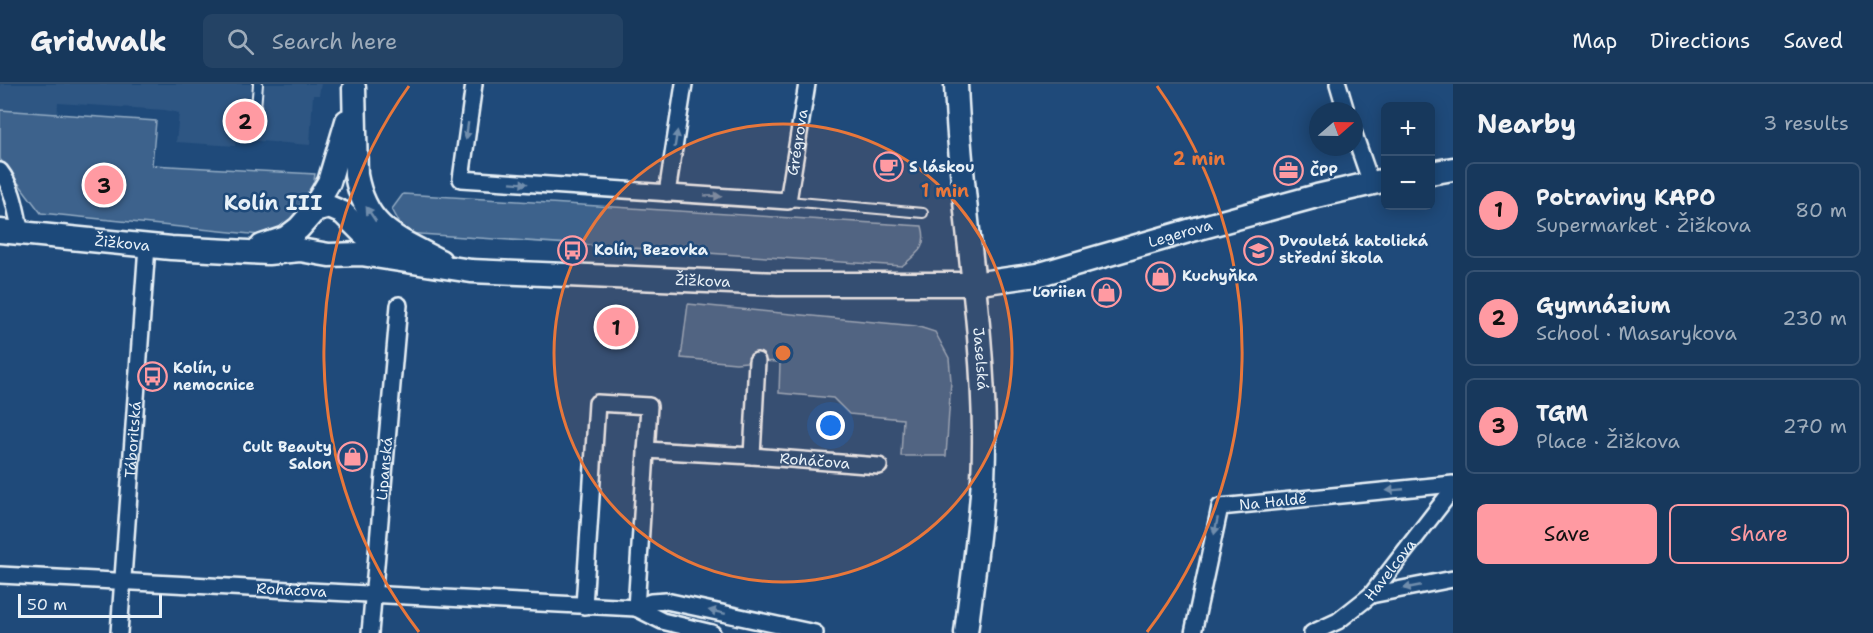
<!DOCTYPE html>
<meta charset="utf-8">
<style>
:root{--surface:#17385c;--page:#244365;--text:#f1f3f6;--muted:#9eacbb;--line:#365272;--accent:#ff9aa2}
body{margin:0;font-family:"Shantell Sans",sans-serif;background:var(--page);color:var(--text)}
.controls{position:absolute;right:18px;top:18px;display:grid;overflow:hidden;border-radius:9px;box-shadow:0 3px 15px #0003}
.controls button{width:54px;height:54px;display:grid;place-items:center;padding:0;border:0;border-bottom:2px solid var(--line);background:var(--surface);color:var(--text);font:30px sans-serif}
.compass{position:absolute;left:1309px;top:18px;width:54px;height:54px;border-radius:50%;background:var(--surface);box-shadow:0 3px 15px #0003;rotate:70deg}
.scale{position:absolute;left:18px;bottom:15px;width:144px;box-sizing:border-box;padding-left:6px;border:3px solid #e8f1f8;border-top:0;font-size:16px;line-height:21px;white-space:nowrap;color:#e8f1f8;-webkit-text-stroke:4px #1f4a7a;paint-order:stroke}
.you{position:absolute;left:831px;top:342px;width:21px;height:21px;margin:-15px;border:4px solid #fff;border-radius:50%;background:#1a73e8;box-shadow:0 0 0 9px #1a73e833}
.badge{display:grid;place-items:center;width:39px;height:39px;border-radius:50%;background:var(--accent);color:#111;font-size:20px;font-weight:700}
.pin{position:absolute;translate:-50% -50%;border:3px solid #fff;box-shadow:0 2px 6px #0006}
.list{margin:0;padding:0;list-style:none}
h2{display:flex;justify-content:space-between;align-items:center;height:78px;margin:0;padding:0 24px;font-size:26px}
h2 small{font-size:20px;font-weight:400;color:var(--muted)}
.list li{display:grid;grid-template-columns:39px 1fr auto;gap:18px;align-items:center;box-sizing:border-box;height:96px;margin:0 12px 12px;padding:0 12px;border:2px solid var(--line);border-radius:9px}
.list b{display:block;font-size:22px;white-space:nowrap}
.list p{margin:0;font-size:20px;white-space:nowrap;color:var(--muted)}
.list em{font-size:20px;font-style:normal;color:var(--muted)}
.actions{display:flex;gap:12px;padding:18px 24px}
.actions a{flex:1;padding:14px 0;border:2px solid var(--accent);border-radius:9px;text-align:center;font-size:21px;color:var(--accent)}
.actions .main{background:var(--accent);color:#111}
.icon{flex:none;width:33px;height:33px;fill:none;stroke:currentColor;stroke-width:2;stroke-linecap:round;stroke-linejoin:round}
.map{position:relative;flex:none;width:1453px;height:549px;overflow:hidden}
header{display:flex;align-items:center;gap:36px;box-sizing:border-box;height:84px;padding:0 30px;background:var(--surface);border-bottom:2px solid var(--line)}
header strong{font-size:28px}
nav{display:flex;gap:33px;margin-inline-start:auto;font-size:21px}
.search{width:420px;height:54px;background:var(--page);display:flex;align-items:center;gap:15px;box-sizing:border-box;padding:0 21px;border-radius:9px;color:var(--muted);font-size:22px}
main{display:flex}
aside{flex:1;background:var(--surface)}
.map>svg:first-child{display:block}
.built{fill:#2e5683}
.green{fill:#3c628c;stroke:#92aac2;stroke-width:1.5}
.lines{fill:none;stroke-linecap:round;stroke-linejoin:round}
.lane-casing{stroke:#e8f1f8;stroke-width:12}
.street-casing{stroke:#e8f1f8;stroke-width:20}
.secondary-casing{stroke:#e8f1f8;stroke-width:27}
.lane{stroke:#1f4a7a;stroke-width:8}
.street{stroke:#1f4a7a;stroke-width:15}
.secondary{stroke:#1f4a7a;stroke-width:22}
.oneway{fill:#6f8dac}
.ring{fill:none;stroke:#e8773b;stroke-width:3}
.labels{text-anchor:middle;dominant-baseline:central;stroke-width:5;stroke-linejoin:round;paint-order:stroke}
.street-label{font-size:15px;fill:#e8f1f8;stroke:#1f4a7a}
.poi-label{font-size:15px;font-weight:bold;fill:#e8f1f8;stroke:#1f4a7a;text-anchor:start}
.district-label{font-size:21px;font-weight:bold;fill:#e8f1f8;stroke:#1f4a7a}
.centre{fill:#e8773b;stroke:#1f4a7a;stroke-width:3}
.ring-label{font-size:18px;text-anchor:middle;font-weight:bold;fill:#e8773b;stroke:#1f4a7a;stroke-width:5;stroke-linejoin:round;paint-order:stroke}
</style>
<header>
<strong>Gridwalk</strong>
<div class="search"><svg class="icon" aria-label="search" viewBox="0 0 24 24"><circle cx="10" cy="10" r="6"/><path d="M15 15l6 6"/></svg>Search here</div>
<nav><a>Map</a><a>Directions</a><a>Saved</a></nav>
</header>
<main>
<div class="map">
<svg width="1453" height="549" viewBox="0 0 1453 549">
<rect width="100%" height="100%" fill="#1f4a7a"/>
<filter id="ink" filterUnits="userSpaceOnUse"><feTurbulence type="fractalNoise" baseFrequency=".0167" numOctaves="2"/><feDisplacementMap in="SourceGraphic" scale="12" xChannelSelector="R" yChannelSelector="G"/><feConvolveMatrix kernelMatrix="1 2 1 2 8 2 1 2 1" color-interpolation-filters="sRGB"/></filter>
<g filter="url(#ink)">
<path class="built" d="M0,0H321L319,11H313L310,61L236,55L235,62L176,58L179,29L165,26L58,19L56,58L0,46Z"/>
<path class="green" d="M0,26L156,37L152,81L315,90L312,109L288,142L270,152L41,129L0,75Z
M403,110L922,142C928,163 918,169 902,182L405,149L392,125Z
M688,220L916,242L935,248L949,274L951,297L946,372H901L903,335L849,330L833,314L779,309L780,278L757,277L736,279L681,274Z"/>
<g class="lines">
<defs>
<path id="lane" d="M256,24L258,0
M788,117L923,129"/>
<g id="street">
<path id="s1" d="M474,0L461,95L788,117L807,0"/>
<path d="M1338,0L1346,27"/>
<path d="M1354,50L1371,99"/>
<path d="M0,87C14,105 16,127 21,149"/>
<path d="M667,109L684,0"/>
<path d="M646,366L752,372L757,277"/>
<path id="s2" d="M752,372L879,382"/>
<path id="s3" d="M0,491L636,524L662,537L712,549"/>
<path d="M1371,511L1453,495"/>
<path d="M584,522L597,319L649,322L636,524"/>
<path d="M636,524L651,518L666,517L815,549"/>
<path id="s4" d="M119,549L147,162"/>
<path id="s5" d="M370,549L399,221"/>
<path id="s6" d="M1193,549L1220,423L1453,400"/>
<path id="s7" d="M1312,549L1338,537L1371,511L1453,405"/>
</g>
<g id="secondary">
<path id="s8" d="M956,0C960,117 983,232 984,349C985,416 974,483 966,549"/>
<path d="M354,4L356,91C366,145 396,154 440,177"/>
<path d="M1430,89L1453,85"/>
<path d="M310,130L329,98L347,37"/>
<path id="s9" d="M0,147L171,164L268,169L300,166L329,171L361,170L471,187L778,200H973L1037,191L1192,146L1317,112L1386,96"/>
<path d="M262,162L286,154L299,144L314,127L329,123L343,129L363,149L388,167L397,171"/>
</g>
</defs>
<use href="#lane" class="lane-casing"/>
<use href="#street" class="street-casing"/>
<use href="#secondary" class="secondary-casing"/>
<use href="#lane" class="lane"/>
<use href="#street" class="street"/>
<use href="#secondary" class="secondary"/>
</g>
<defs><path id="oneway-solid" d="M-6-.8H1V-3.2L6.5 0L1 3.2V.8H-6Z" transform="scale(1.5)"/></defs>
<g class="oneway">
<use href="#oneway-solid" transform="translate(467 47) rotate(98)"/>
<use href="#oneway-solid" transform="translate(676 55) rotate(-81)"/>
<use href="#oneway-solid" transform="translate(519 99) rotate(4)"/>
<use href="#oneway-solid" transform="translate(713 112) rotate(4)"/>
<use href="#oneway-solid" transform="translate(371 130) rotate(-124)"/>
<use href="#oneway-solid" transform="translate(1395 406) rotate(175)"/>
<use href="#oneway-solid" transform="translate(1216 442) rotate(102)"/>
<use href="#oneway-solid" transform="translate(1412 503) rotate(169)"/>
<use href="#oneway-solid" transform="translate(717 528) rotate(-168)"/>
</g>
</g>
<circle cx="783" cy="269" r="229" fill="#e8773b" fill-opacity=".12"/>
<g class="ring">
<circle cx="783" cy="269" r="229"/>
<path d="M419 548A459 459 0 0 1 409 2M1157 2A459 459 0 0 1 1147 548"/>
</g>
<defs>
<symbol id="cafe-ring" viewBox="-11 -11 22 22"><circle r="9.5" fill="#1f4a7a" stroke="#ff9aa2" stroke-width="1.5"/><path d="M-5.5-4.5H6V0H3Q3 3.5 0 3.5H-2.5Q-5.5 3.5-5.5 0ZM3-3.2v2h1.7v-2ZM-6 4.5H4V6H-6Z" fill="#ff9aa2"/></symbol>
<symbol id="office-ring" viewBox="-11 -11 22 22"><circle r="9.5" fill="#1f4a7a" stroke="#ff9aa2" stroke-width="1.5"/><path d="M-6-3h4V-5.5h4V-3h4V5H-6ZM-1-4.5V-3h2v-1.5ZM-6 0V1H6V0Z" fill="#ff9aa2"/></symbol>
<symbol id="bus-ring" viewBox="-11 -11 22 22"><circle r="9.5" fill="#1f4a7a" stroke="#ff9aa2" stroke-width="1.5"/><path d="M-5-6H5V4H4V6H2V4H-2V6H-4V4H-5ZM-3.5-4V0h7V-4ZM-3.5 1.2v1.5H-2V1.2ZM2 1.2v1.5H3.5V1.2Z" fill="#ff9aa2"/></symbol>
<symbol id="school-ring" viewBox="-11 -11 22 22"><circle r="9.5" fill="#1f4a7a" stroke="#ff9aa2" stroke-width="1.5"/><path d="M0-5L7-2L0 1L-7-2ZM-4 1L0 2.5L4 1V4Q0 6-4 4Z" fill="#ff9aa2"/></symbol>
<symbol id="shop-ring" viewBox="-11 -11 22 22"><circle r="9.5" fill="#1f4a7a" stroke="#ff9aa2" stroke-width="1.5"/><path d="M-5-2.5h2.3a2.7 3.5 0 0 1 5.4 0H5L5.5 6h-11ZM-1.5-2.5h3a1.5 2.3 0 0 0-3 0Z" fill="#ff9aa2"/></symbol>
</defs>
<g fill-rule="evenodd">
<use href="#cafe-ring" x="872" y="66" width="33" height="33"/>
<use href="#office-ring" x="1272" y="70" width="33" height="33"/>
<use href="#bus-ring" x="556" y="150" width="33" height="33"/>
<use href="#school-ring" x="1242" y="150" width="33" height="33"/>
<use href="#shop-ring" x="1144" y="176" width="33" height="33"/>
<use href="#shop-ring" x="1090" y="192" width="33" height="33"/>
<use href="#bus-ring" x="136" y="276" width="33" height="33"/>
<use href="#shop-ring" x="336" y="356" width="33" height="33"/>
</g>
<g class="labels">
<g class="street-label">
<text stroke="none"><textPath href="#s1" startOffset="483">Grégrova</textPath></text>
<text stroke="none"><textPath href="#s9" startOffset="1190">Legerova</textPath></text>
<text stroke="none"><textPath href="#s9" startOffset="123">Žižkova</textPath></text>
<text stroke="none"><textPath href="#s9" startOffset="706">Žižkova</textPath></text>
<text stroke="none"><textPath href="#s8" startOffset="276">Jaselská</textPath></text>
<text stroke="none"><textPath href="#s4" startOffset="194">Táboritská</textPath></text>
<text stroke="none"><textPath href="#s2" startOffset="63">Roháčova</textPath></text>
<text stroke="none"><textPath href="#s5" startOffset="165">Lipanská</textPath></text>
<text stroke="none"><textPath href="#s6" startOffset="182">Na Haldě</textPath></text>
<text stroke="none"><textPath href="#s7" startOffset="102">Havelcova</textPath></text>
<text stroke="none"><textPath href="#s3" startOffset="292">Roháčova</textPath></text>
</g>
<g class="poi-label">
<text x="909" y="83">S láskou</text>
<text x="1310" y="87">ČPP</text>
<text x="1279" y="157">Dvouletá katolická<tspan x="1279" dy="17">střední škola</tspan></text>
<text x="594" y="166">Kolín, Bezovka</text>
<text x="1182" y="192">Kuchyňka</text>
<text x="1086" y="208" text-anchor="end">Loriien</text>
<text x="173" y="284">Kolín, u<tspan x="173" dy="17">nemocnice</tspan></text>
<text x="332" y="363" text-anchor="end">Cult Beauty<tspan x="332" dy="17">Salon</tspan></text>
</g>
<g class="district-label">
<text x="273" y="119">Kolín III</text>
</g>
</g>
<circle cx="783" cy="269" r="9" class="centre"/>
<g class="ring-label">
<text x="1199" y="81">2 min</text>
<text x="945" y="113">1 min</text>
</g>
</svg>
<div class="controls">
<button>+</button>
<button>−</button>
</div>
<svg class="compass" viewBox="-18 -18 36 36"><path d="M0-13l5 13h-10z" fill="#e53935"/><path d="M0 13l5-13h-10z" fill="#9eacbb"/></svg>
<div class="scale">50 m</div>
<div class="you"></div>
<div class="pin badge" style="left:616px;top:243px">1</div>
<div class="pin badge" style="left:245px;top:37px">2</div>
<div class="pin badge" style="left:104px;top:101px">3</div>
</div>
<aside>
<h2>Nearby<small>3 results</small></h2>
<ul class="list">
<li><span class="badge">1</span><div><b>Potraviny KAPO</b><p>Supermarket · Žižkova</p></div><em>80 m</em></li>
<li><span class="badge">2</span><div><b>Gymnázium</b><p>School · Masarykova</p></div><em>230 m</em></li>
<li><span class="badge">3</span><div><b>TGM</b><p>Place · Žižkova</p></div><em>270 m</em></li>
</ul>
<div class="actions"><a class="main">Save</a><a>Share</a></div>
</aside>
</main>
